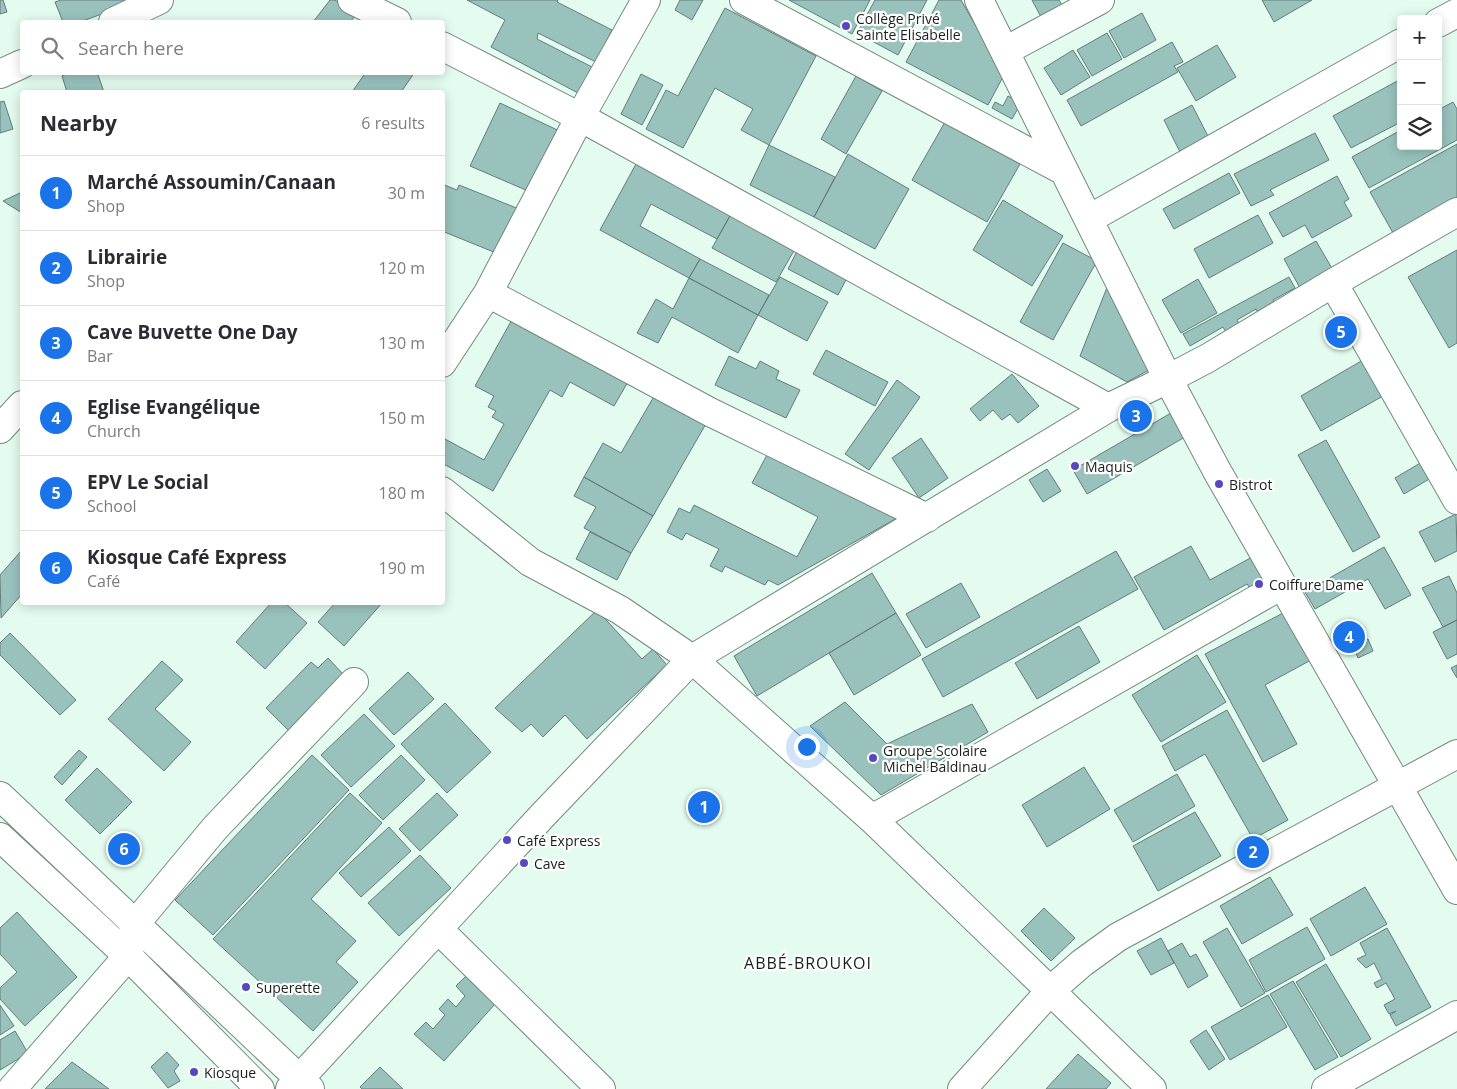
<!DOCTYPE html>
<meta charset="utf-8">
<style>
:root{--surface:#fff;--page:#f2f2f3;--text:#2b2b33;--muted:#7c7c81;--line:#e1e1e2;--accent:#1a73e8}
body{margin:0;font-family:"Open Sans",sans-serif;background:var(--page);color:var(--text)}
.controls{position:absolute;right:15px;top:15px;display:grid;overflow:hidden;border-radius:5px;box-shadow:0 2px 12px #0003}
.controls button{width:45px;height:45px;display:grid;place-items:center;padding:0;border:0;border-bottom:1px solid var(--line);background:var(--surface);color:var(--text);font:25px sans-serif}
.you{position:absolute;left:806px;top:746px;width:18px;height:18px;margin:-12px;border:4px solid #fff;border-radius:50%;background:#1a73e8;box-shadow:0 0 0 8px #1a73e833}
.badge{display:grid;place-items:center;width:32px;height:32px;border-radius:50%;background:var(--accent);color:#fff;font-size:16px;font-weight:700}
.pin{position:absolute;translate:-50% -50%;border:2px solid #fff;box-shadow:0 1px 5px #0006}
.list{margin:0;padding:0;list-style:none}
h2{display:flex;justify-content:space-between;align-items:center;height:65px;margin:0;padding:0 20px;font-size:21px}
h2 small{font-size:16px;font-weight:400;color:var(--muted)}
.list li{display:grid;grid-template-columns:32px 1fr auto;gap:15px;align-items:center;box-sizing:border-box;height:75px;padding:0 20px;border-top:1px solid var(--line)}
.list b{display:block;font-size:19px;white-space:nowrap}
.list p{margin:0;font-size:16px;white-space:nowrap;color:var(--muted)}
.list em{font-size:16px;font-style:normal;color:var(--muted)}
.icon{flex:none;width:28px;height:28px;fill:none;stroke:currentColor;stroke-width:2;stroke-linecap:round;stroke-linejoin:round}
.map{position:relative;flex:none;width:1457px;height:1089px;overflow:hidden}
.search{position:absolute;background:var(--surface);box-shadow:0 2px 12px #0003;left:20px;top:20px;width:425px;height:55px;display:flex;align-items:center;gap:12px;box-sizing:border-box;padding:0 18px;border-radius:5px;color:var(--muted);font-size:19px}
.panel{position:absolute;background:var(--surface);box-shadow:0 2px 12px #0003;left:20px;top:90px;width:425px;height:515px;border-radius:5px}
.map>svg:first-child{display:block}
.building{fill:#99c2bd;stroke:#637d7a}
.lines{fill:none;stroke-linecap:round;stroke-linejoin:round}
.street-casing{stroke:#73897e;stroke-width:30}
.secondary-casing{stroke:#73897e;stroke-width:30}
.street{stroke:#fff;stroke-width:28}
.secondary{stroke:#fff;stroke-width:28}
.poi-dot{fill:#5748c0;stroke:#fff;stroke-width:2}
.labels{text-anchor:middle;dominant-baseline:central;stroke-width:4.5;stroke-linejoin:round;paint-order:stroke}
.poi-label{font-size:14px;fill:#18211c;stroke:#fff;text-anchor:start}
.quarter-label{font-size:16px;letter-spacing:1px;fill:#18211c;stroke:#fff}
</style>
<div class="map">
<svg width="1457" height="1089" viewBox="0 0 1457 1089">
<rect width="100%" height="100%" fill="#e3fcef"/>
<path class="building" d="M0,0H3L7,12L0,14Z
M61,0H140L80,22H63L55,2Z
M330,0H335L356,15L350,22H313Z
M467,0H558L557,2L612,30L596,62L538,33L537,39L592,67L578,93L491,47L505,20Z
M680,0H703L692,20L675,10Z
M789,0H870L852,34Z
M875,0H927L898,55L857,33Z
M939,0H961L1004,75L988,105L906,62Z
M1032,0H1059L1063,7L1042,19Z
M1262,0H1312L1274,22Z
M725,8L816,56L769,145L741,130L753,109L715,88L683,148L646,129L666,90L678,96Z
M1142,13L1156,40L1124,58L1109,31Z
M1107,33L1122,59L1092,76L1077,50Z
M1172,42L1183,62L1174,66L1178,72L1081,126L1067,100Z
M1217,45L1236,77L1196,101L1177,68Z
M1073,50L1090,77L1061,95L1044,68Z
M71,72H97L104,92H67L62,76Z
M366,72H415L401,92H352Z
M641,74L663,85L642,125L621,114Z
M856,76L882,91L846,154L821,139Z
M1401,79V122L1351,148L1333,116Z
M1008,96L1021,103L1012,119L992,108L995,102L1003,106Z
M4,101L13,129L0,133V102Z
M1453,102L1457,109V140L1369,188L1352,157L1401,130V146H1438V110Z
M500,103L568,135L535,194L470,166Z
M1192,105L1211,142L1182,156L1164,120Z
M945,122L1020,164L987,222L912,180Z
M1315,133L1329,160L1270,190L1274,195L1251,206L1234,174Z
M1457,144V198L1393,233L1370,192Z
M769,145L835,177L814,217L750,185Z
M848,154L909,189L875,249L814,217Z
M636,164L731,214L717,239L651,204L640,226L700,259L689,278L600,230Z
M1229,173L1240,193L1174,229L1163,209Z
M1337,176L1349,199L1344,202L1352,216L1312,238L1305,225L1283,237L1269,213Z
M442,184L457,190L459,185L524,211L506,257L442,231Z
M22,192V213L3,201Z
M1003,200L1063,236L1032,286L973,250Z
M731,214L795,249L776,282L712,248Z
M1258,215L1273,243L1209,278L1194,249Z
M1316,241L1333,270L1300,288L1284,259Z
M1063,243L1097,261L1053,340L1020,322Z
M798,249L848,276L838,295L788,269Z
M1457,250V343L1449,348L1408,277Z
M700,259L769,295L758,315L689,278Z
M780,277L828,302L807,341L758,315Z
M1289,277L1295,288L1273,300L1280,312L1263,322L1256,309L1237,320L1243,330L1229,338L1223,327L1190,346L1183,334Z
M689,278L758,315L738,353L672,317L658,343L637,333L656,299L673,309Z
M1198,279L1217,313L1181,333L1162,300Z
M1108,285L1149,370L1127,382L1080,356Z
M514,316L629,380L614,406L570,382L562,397L550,390L493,491L442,463V440L443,438L484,460L504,424L492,417L496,411L488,407L494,396L475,386Z
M826,350L888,382L875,406L813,374Z
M729,356L756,369L760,361L779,371L776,379L800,390L786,418L715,385Z
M1363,360L1383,396L1321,431L1301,396Z
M1012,374L1039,406L1018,423L1010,414L1002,420L993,410L980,421L970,409Z
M897,380L920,397L869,470L845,454Z
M656,393L707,422L653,516L584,477L603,443L621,453Z
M1171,413L1185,437L1087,494L1073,470Z
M921,438L948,478L919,498L892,458Z
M1326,440L1380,537L1353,552L1298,455Z
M768,453L897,518L778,585L768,580L765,585L725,566L722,572L710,566L719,549L686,533L682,540L667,532L679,508L690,513L694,505L797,557L818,517L752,483Z
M1422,462L1431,478L1404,494L1395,478Z
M1047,469L1061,491L1043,502L1029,480Z
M584,477L653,516L631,553L584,528L596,507L574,496Z
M1456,514L1457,551L1435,562L1419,532Z
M590,532L631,553L617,580L576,559Z
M1191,546L1210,580L1254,556L1268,582L1252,591L1247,584L1164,630L1134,577Z
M1384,547L1411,595L1385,609L1368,579L1315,609L1305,592Z
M22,550V594L1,618L0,575Z
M1116,551L1138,589L943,697L922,659Z
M872,573L896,613L757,696L734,656Z
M1449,576L1457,593V620L1443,627L1422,588Z
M961,583L980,617L926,648L906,614Z
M272,602H284L307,623L265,669L236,642Z
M336,602H383L344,646L318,622Z
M597,610L642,659L653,649L667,665L587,739L565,715L543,737L531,724L522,732L495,708Z
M1285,612L1311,660L1265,685L1297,744L1263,762L1205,654Z
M896,613L921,655L854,695L829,653Z
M1457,620V654L1447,659L1433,632Z
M1079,626L1100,662L1037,699L1015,663Z
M10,633L76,700L60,715L0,655V643Z
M1368,639L1373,651L1358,658L1353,645Z
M1197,655L1226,702L1161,742L1132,695Z
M328,658L343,674L288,730L266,708L311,662L318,668Z
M162,661L183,680L155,709L191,742L164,771L108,719Z
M1457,665V678L1451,668Z
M408,672L434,699L394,735L369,709Z
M845,702L887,744L972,704L988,732L881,795L810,726Z
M445,703L491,752L447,793L401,744Z
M1227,710L1288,820L1253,839L1205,754L1175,771L1162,746Z
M364,714L395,746L351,787L321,755Z
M79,750L87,757L62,785L54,777Z
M312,755L349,790L213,935L175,900Z
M401,755L425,780L383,820L359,795Z
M1084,767L1110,809L1047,847L1022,805Z
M97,768L132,802L100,834L65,800Z
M1177,774L1195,806L1133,842L1114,810Z
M350,793L382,823L311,899L356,941L336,962L358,982L313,1031L213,939Z
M437,793L458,815L420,851L399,829Z
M1195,812L1221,856L1158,891L1133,846Z
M389,827L411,851L361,897L339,873Z
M420,855L451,888L399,936L368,903Z
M1270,877L1293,915L1242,944L1220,906Z
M1365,887L1387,924L1331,956L1310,919Z
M1044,908L1075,938L1051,961L1021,931Z
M17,912L77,977L25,1026L0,999V988L17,972L0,954V928Z
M1307,927L1325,959L1266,992L1249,960Z
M1227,928L1265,993L1241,1007L1203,942Z
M1387,928L1431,1007L1396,1026L1390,1015L1396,1011L1389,1014L1384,1005L1395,999L1386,983L1377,988L1374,983L1382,979L1374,963L1366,968L1357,959L1366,955L1360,943Z
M1161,938L1174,963L1151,975L1137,951Z
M1182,943L1190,957L1196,954L1208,976L1188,988L1168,951Z
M1326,964L1371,1039L1341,1057L1296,982Z
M468,974L496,1003L444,1061L414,1034L426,1022L433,1029L445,1015L439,1009L448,999L456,1007L465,996L456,986Z
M1293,981L1338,1057L1315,1070L1270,994Z
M1268,995L1287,1027L1230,1060L1211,1027Z
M0,1005L14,1026L0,1035Z
M1206,1030L1225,1059L1209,1070L1190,1041Z
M15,1031L28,1053L0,1070V1040Z
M167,1052L179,1065L174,1071L180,1081L168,1088L151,1067Z
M1078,1054L1111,1083L1106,1089H1046Z
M72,1062L109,1089H45Z
M380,1067L403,1089H362L360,1087Z"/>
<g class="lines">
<defs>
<path id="street" d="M352,0L397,22
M744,0L1064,171
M979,0L1168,379L1217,471L1457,890
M113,22L159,0
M1438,23L1457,13
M442,46L580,117L1108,408
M1005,51L1100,0
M0,74L22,64
M1089,219L1401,43
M1333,283L1457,500
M488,293L710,412L927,518
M442,363L488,293L580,117L646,0
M0,429L22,405
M442,491L530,562L620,610L692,659L872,819L1152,1089
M872,819L1282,585
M438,929L601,1089
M12,1089L128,956L135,924L215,828L354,682
M290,1089L543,815L692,659L1108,408L1168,379L1208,358L1333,283L1457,212
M962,1089L1051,990L1082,963L1118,937L1457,754
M1326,1089L1457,1015"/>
<path id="secondary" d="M0,796L310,1089
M0,837L128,956L260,1089"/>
</defs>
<use href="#street" class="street-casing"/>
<use href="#secondary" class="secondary-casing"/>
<use href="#street" class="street"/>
<use href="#secondary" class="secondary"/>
</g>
<g class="poi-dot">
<circle cx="846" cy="26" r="5"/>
<circle cx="1075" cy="466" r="5"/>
<circle cx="1219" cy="484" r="5"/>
<circle cx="1259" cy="584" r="5"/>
<circle cx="873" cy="758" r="5"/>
<circle cx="507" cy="840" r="5"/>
<circle cx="524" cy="863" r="5"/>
<circle cx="246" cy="987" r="5"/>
<circle cx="194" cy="1072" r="5"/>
</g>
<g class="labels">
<g class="poi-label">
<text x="856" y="18">Collège Privé<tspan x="856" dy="16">Sainte Elisabelle</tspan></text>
<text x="1085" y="466">Maquis</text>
<text x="1229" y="484">Bistrot</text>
<text x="1269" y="584">Coiffure Dame</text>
<text x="883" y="750">Groupe Scolaire<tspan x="883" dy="16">Michel Baldinau</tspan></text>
<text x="517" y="840">Café Express</text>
<text x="534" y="863">Cave</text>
<text x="256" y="987">Superette</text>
<text x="204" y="1072">Kiosque</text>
</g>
<g class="quarter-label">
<text x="808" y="963">ABBÉ-BROUKOI</text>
</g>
</g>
</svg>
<div class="controls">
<button>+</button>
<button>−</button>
<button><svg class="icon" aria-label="layers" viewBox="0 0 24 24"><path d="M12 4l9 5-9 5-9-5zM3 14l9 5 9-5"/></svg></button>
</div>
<div class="you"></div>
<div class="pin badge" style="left:704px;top:807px">1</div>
<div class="pin badge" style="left:1253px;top:852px">2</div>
<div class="pin badge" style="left:1136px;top:416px">3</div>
<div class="pin badge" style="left:1349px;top:637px">4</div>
<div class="pin badge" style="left:1341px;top:332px">5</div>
<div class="pin badge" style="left:124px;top:849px">6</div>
<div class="search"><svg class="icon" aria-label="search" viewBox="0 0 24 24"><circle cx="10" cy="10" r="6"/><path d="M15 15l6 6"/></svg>Search here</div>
<section class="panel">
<h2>Nearby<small>6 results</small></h2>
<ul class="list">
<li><span class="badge">1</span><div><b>Marché Assoumin/Canaan</b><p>Shop</p></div><em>30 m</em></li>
<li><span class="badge">2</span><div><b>Librairie</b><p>Shop</p></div><em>120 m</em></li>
<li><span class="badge">3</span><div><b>Cave Buvette One Day</b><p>Bar</p></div><em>130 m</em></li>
<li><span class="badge">4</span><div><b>Eglise Evangélique</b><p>Church</p></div><em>150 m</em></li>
<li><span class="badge">5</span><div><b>EPV Le Social</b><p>School</p></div><em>180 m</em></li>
<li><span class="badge">6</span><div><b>Kiosque Café Express</b><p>Café</p></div><em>190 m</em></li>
</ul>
</section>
</div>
